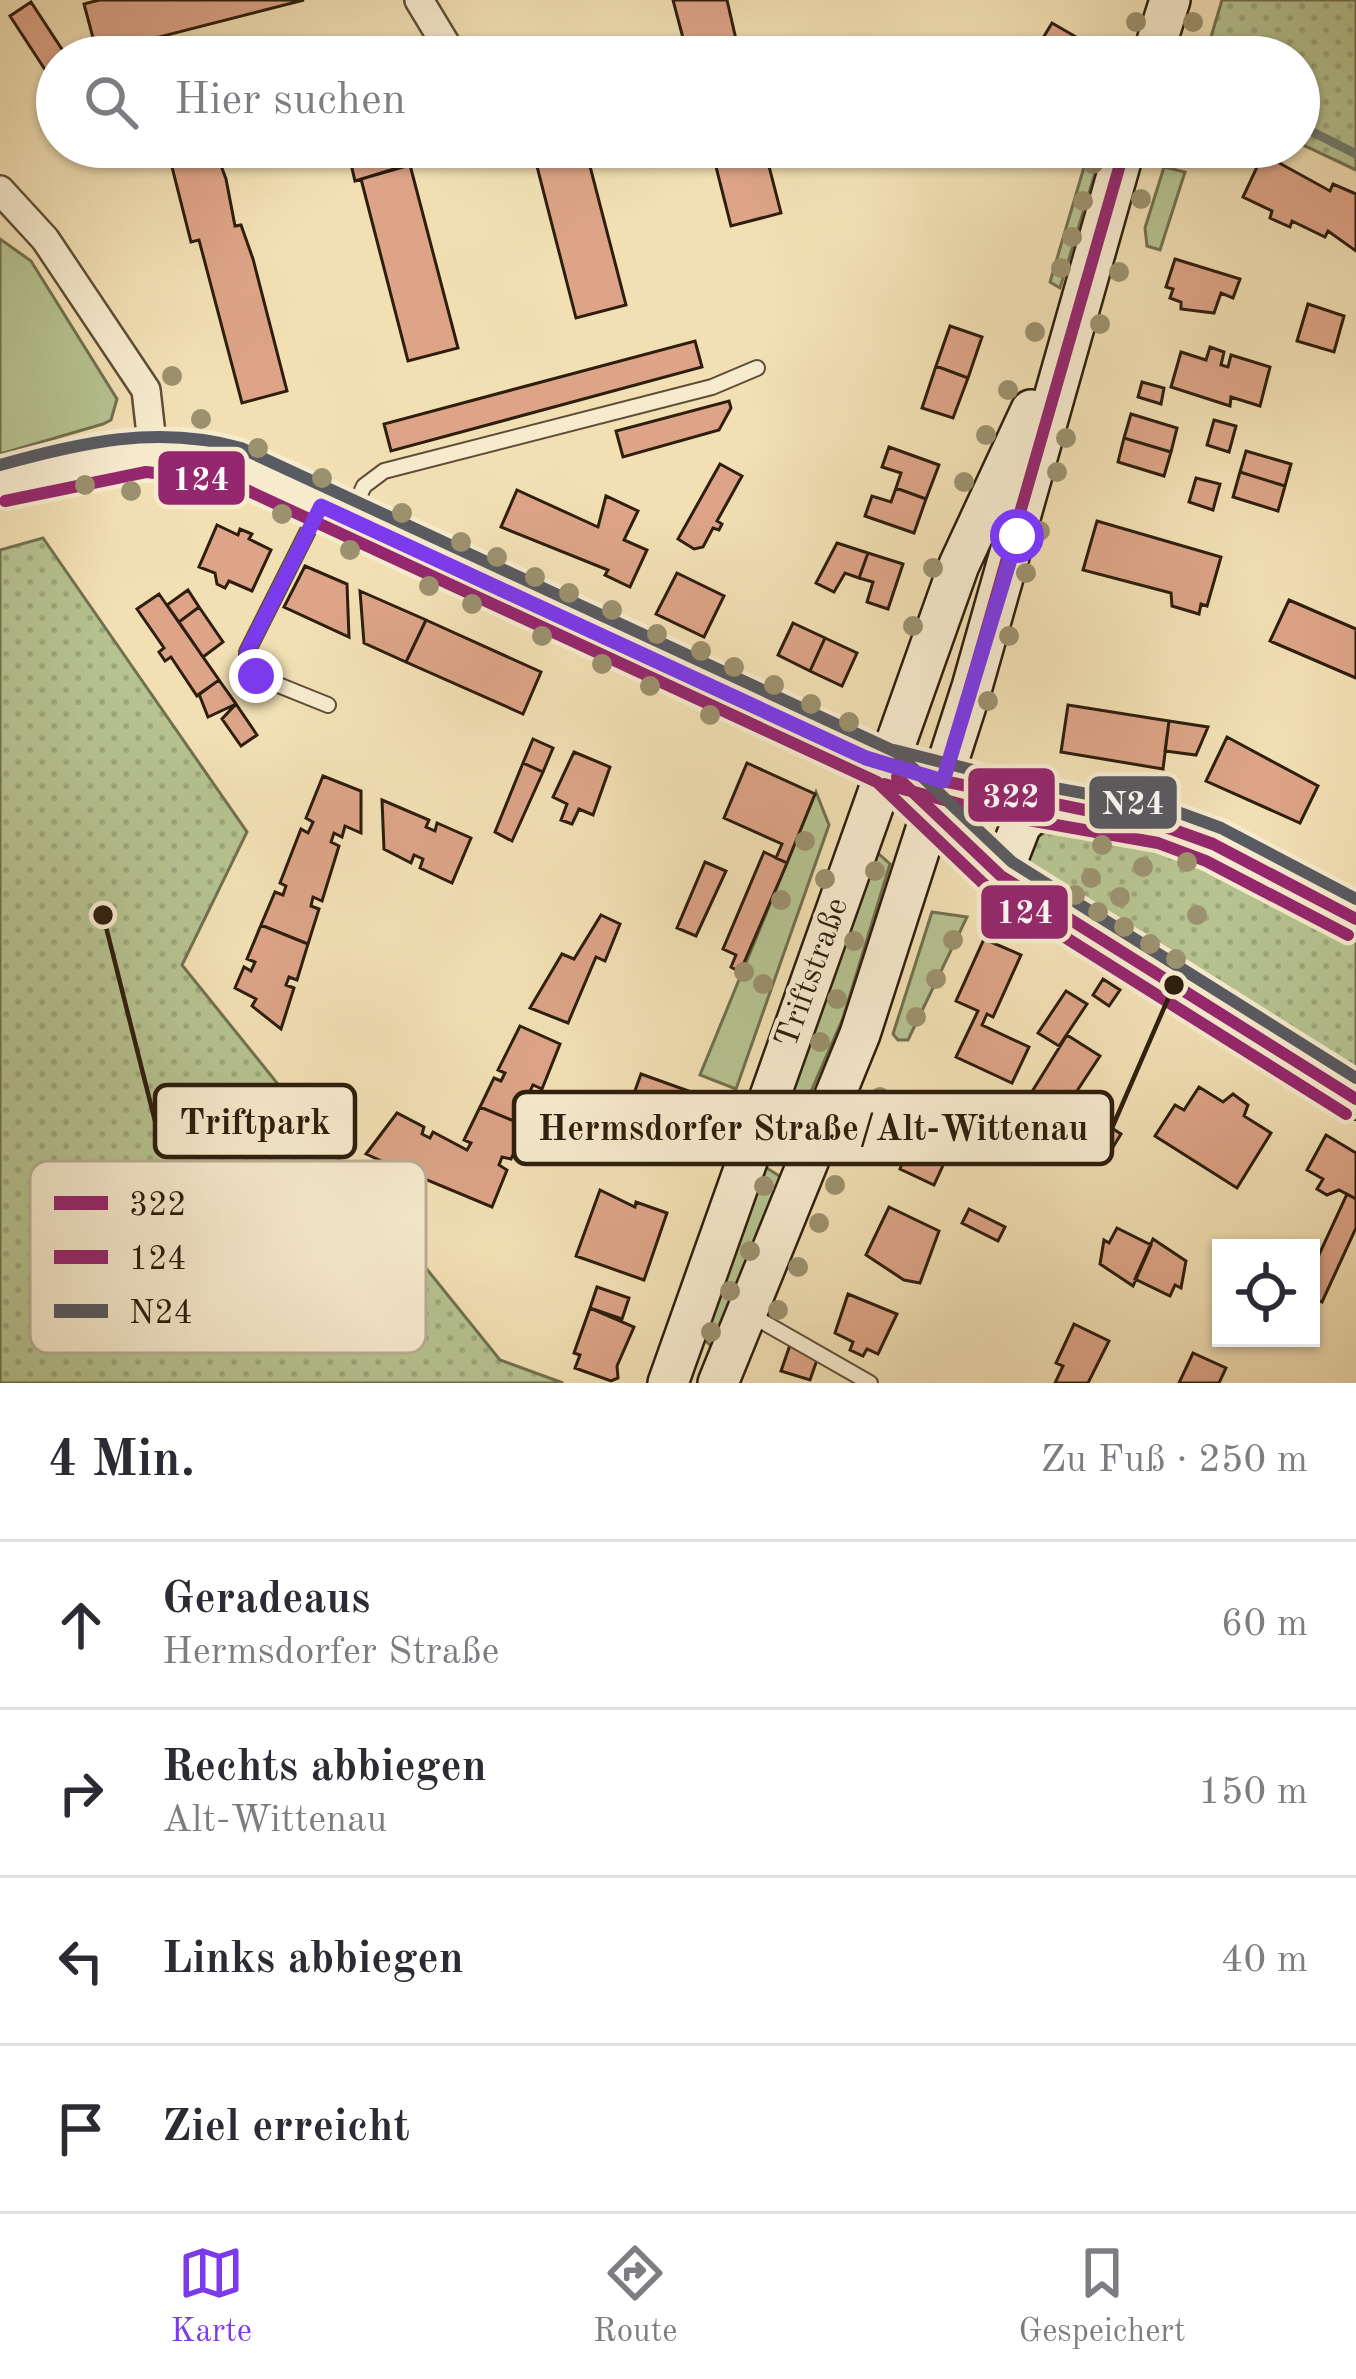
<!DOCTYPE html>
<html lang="de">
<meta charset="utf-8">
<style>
:root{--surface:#fff;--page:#f7f7f7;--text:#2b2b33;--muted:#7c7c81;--line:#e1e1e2;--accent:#7c3aed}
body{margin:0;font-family:"Old Standard TT",serif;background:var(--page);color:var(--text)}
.controls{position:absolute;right:36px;bottom:36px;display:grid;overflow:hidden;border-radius:0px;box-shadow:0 3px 9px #0004}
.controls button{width:108px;height:108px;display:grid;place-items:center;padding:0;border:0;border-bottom:3px solid var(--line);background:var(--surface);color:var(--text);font:60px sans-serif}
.stop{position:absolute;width:36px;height:36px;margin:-27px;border:9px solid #7c3aed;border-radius:50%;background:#fff}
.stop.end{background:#7c3aed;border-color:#fff;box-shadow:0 3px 12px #0008}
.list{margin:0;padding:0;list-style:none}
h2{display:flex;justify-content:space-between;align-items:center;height:156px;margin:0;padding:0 48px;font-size:51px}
h2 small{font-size:39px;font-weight:400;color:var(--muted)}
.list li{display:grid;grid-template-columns:78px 1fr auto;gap:36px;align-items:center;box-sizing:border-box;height:168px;padding:0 48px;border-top:3px solid var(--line)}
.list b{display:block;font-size:45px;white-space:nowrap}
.list p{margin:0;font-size:39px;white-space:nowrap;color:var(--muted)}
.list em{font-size:39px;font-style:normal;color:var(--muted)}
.icon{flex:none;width:66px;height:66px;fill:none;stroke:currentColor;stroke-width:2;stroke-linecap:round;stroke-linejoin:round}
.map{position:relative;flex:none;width:1356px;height:1383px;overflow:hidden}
.search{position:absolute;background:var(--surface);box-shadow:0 3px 9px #0004;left:36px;right:36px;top:36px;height:132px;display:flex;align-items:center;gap:30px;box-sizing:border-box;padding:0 42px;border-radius:66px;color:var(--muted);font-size:45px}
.sheet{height:828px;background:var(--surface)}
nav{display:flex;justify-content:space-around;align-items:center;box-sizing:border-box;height:168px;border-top:3px solid var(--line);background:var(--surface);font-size:33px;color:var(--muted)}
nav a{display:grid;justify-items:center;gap:6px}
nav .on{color:var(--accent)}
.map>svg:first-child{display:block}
.grass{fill:#b6c391;stroke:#72704f;stroke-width:3}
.park{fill:url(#park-dots);stroke:#72704f;stroke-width:3}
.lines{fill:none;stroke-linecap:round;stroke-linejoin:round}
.stream{stroke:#707d71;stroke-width:9}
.building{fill:#dda487;stroke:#2d1e0d;stroke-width:3}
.lane-casing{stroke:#5e4e37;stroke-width:18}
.street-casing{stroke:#5e4e37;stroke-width:32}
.secondary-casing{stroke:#2d1e0d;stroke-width:44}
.lane{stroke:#f7ebce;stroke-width:14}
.street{stroke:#f7ebce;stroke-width:27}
.secondary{stroke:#f7ebce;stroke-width:39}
.bus-1-casing{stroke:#f7ebce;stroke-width:21}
.bus-2-casing{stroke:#f7ebce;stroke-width:21}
.bus-3-casing{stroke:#f7ebce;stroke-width:21}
.bus-1{stroke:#95276e;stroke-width:12}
.bus-2{stroke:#95276e;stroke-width:12}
.bus-3{stroke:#595b62;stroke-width:12}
.tree{fill:#9c916e}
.route{stroke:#7c3aed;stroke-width:15}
.labels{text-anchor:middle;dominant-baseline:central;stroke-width:9;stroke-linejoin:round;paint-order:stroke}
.street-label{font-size:33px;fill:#2d1e0d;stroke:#f7ebce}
.key{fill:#f7ebce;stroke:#baae94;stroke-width:3}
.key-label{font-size:33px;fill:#2d1e0d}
.leader{fill:none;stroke:#2d1e0d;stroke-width:4.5}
.callout-dot{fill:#2d1e0d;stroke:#f7ebce;stroke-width:4.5}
.callout{fill:#f7ebce;stroke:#2d1e0d;stroke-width:4.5}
.callout-label{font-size:36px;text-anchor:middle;font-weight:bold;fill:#2d1e0d}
.line-badge{stroke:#f7ebce;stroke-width:4.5}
.badge-label{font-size:33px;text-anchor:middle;font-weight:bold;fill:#fff}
</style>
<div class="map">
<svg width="1356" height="1383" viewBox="0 0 1356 1383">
<defs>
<pattern id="park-dots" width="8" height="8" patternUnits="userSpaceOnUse" patternTransform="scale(3)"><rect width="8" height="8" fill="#b6c391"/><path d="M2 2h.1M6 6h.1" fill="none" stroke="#9da77c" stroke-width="1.8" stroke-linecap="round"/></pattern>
</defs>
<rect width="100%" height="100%" fill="#f2e0b4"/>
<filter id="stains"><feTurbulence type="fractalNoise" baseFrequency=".00167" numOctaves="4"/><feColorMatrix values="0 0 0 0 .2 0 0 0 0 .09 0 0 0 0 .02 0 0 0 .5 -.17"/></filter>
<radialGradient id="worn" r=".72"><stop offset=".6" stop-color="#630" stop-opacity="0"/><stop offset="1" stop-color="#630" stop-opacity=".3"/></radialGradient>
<path class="grass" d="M1090,147H1103L1060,288L1050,282Z
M1164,167L1185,172L1160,250L1147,246L1145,228Z
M0,239L31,261L117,399L111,420L103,424L0,454Z
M816,792L829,825L736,1089L700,1075Z
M871,847L890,864L843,1018L795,1128L779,1121Z
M932,912L967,917L908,1040H898L893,1034Z
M762,1165L781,1177L720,1342L710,1345L702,1337Z"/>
<path class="park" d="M1222,0H1356V170L1299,143V57H1205Z
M43,538L247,832L182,965L500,1360L563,1383H0V550Z
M1052,829L1201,859L1356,934V1079L1025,870L1028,842Z"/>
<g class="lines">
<path class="stream" d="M1299,125L1356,154"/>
</g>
<path class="building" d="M99,0H304L97,53L84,4Z
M673,0H727L740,57H688Z
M31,2L67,57H57V88L10,16Z
M1052,23L1083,41L1075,57H1052L1037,48Z
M202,147H214L226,179L235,226L241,225L253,259L287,391L242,403L199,240L191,242L169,155Z
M347,147H399L404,166L355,181Z
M532,147H585L626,305L576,318Z
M711,147H764L781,213L731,226Z
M1263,154L1330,191L1333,184L1356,194V251L1328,231L1325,237L1292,221L1290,227L1270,218L1272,211L1243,197Z
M410,165L458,348L408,361L361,179Z
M1175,259L1240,279L1233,298L1221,293L1214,313L1181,309V302L1170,298L1173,289L1166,287Z
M1308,304L1344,316L1334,352L1297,341Z
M950,326L982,337L968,378L936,366Z
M695,341L702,367L391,451L384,424Z
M1210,347L1224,352L1221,365L1228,367L1231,355L1270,367L1260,406L1231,397L1230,406L1171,387L1181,352L1206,360Z
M936,366L968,378L953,418L922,408Z
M1142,382L1164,388L1161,404L1138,397Z
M729,401L731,408L719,430L623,457L616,431Z
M1131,414L1177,428L1171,452L1124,438Z
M1214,420L1236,426L1229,452L1207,445Z
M1124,438L1171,452L1164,476L1118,462Z
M889,447L939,465L926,499L896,488L901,473L882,467Z
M1246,451L1291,464L1285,486L1240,472Z
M720,464L742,476L717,521L722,524L719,530L713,528L703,547L694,549L678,539Z
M1240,472L1285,486L1278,511L1233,497Z
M1196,478L1220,484L1213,510L1189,502Z
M896,488L926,499L914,533L865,516L872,496L891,502Z
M517,490L598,527L606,496L638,511L624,540L647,550L630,587L605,575L608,570L501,527Z
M1097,521L1221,557L1207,606L1201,604L1199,614L1172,606L1171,593L1083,570Z
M217,525L238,535L240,529L252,534L249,539L271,550L252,591L229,581L225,588L217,584L215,573L199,567Z
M837,543L868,553L859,578L845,573L834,592L816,583Z
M868,553L903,564L888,609L867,602L873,582L859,578Z
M305,566L347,584L349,637L284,607Z
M677,573L724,596L704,637L656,614Z
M188,590L199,607L179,622L167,605Z
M360,591L426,620L406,662L364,643Z
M159,594L219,680L197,696L171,657L165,661L159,652L164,648L137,609Z
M1289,600L1356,629V678L1270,641Z
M199,607L223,642L203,657L179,622Z
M426,620L541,672L523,714L406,662Z
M793,623L825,638L810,671L778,655Z
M825,638L857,653L842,686L810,671Z
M219,680L236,704L208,717L199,694Z
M236,704L257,735L241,746L222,719Z
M1068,705L1169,721L1163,769L1061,752Z
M1169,721L1208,727L1196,755L1165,751Z
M1227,737L1318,786L1300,823L1206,781Z
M533,739L553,748L543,772L523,763Z
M574,752L610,767L593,815L579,809L572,824L561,820L567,804L553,797Z
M523,763L543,772L512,841L495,832Z
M747,763L815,794L787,863L776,858L782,844L724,818Z
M323,776L361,791V833L345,826L342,837L334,833L331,842L339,846L322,901L313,897L311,906L319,909L308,944L261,925L275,892L283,895L286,886L280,883L301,829L308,833L313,822L306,818Z
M382,800L429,820L426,827L435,831L437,823L471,838L452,883L420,868L423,859L414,855L411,863L384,849Z
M764,852L787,863L740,972L731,967L736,955L723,949Z
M705,862L726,871L696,936L677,928Z
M601,915L620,924L605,961L596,957L568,1023L530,1008L562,954L574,959Z
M261,925L308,944L297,980L289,977L286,985L294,988L281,1029L252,1006L256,999L235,988L244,967L251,971L255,962L247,959Z
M984,939L1021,955L993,1017L987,1014L982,1025L1029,1047L1012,1083L956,1057L978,1011L956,1001Z
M1103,979L1120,990L1109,1006L1093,995Z
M1066,991L1087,1004L1059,1046L1038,1033Z
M520,1026L560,1044L542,1089L533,1085L529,1093L538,1096L526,1126L480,1107L494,1078L501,1081L505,1073L498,1070Z
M1067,1035L1100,1056L1065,1109L1033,1090Z
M641,1074L708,1098L685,1164L654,1155L649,1147L647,1152L617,1141Z
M1199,1087L1223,1102L1233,1094L1248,1105L1244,1116L1271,1133L1237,1188L1155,1136L1175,1105L1184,1110Z
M1054,1102L1065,1109L1071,1102L1121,1134L1107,1157L1045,1118Z
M480,1107L526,1126L511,1159L502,1157L499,1165L507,1170L492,1207L415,1175L418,1167L410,1163L406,1172L366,1154L397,1113L424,1127L422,1134L430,1138L433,1132L467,1150L471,1143L464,1140Z
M911,1116L956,1137L934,1185L900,1169L904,1159L893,1153Z
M1326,1135L1356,1153V1199L1339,1190L1327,1195L1317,1189L1323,1179L1307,1170Z
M600,1190L635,1207L636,1202L667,1213L644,1280L576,1256Z
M1347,1194L1356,1199V1228L1322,1302L1311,1297V1272Z
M889,1207L939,1231L920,1283L904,1280L866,1255Z
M969,1209L1005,1227L998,1241L962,1223Z
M1117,1228L1151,1245L1133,1286L1100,1264L1104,1240L1109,1243Z
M1153,1239L1186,1261L1181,1288L1175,1285L1170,1296L1135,1279Z
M597,1287L629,1298L622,1319L590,1308Z
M848,1294L897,1314L878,1354L867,1349L863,1356L850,1350L853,1342L835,1333Z
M590,1308L634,1327L617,1366L618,1378L611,1381L575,1368L580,1355L574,1353Z
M1074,1324L1109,1341L1088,1383H1055L1063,1366L1056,1363Z
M790,1345L817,1360L810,1380L781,1371Z
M1193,1353L1226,1368L1219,1383H1179Z"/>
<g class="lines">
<defs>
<path id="lane" d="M445,43L465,57
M319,509L247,652V666L256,676L328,705
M350,516L364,486L384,471L712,387L757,368
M749,1314L870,1383"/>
<path id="street" d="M419,0L445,43
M0,190L45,239L146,390L153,452"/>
<path id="secondary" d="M1152,57L1170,0
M0,484C78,462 153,439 233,464L887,767L1008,798L1163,826L1213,844L1356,919
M916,795L1001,876L1356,1099
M1001,876L1021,825L1041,804
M668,1383L959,565L1031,410
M718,1383L860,1034L972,687L1125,147"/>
</defs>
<use href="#lane" class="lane-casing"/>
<use href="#street" class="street-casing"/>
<use href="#secondary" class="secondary-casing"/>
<use href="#lane" class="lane"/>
<use href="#street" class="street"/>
<use href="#secondary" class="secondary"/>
<defs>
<path id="bus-1" d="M1125,147L943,781L1163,826L1213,844L1356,919
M897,777L1001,876L1356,1099"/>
<path id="bus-2" d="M5,501L146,472L227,481L877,782L990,890L1346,1114
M884,784L1005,816L1158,843L1206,861L1348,935"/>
<path id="bus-3" d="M0,465C80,443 158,424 241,448L896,752L1012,862L1356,1078
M894,750L1012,780L1169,809L1221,828L1356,899"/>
</defs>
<use href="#bus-1" class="bus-1-casing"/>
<use href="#bus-2" class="bus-2-casing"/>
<use href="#bus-3" class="bus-3-casing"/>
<use href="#bus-1" class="bus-1"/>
<use href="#bus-2" class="bus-2"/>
<use href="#bus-3" class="bus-3"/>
</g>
<g class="tree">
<circle cx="1136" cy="22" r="10"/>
<circle cx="1193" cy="22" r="10"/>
<circle cx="1093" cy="164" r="10"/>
<circle cx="1141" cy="199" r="10"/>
<circle cx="1083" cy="201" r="10"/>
<circle cx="1072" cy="237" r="10"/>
<circle cx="1061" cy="268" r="10"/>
<circle cx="1119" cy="272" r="10"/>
<circle cx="1100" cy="324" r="10"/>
<circle cx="1035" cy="332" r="10"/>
<circle cx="172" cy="376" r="10"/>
<circle cx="1008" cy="390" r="10"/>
<circle cx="201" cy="419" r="10"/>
<circle cx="986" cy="435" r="10"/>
<circle cx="1066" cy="438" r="10"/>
<circle cx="258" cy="448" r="10"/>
<circle cx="1057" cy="472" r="10"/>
<circle cx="322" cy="478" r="10"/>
<circle cx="964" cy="482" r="10"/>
<circle cx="85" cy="485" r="10"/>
<circle cx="131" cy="491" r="10"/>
<circle cx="402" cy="513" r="10"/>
<circle cx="282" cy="514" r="10"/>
<circle cx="1040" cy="531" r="10"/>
<circle cx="461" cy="542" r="10"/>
<circle cx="350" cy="550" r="10"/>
<circle cx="497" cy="557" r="10"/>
<circle cx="933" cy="568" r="10"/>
<circle cx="1026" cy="573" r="10"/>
<circle cx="535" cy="577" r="10"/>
<circle cx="429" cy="586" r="10"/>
<circle cx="569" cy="593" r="10"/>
<circle cx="472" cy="604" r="10"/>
<circle cx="612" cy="610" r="10"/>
<circle cx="913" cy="626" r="10"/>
<circle cx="657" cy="634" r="10"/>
<circle cx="542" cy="636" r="10"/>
<circle cx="1009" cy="636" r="10"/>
<circle cx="701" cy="651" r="10"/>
<circle cx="602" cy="664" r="10"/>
<circle cx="734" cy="667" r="10"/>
<circle cx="774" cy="685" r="10"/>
<circle cx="650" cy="686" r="10"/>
<circle cx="988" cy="701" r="10"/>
<circle cx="811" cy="704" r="10"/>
<circle cx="710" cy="715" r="10"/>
<circle cx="849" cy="722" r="10"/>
<circle cx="1100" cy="793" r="10"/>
<circle cx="1136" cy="799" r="10"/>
<circle cx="805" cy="841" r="10"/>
<circle cx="1102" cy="845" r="10"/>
<circle cx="1187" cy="862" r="10"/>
<circle cx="1143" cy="867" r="10"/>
<circle cx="875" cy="871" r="10"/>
<circle cx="1091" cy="878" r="10"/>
<circle cx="825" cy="879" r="10"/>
<circle cx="1075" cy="895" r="10"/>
<circle cx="1120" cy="897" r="10"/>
<circle cx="781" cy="900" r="10"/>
<circle cx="995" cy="903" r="10"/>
<circle cx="1098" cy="912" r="10"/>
<circle cx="1197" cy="915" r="10"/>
<circle cx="1030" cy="924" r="10"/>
<circle cx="1124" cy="927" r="10"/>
<circle cx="953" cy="940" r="10"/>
<circle cx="854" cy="941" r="10"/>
<circle cx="1150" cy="944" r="10"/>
<circle cx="1176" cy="959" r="10"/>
<circle cx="744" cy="972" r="10"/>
<circle cx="936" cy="979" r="10"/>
<circle cx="763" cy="984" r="10"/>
<circle cx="837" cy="999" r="10"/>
<circle cx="916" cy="1017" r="10"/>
<circle cx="820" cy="1042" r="10"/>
<circle cx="880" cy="1097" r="10"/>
<circle cx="835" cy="1185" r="10"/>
<circle cx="764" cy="1186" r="10"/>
<circle cx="819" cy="1223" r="10"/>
<circle cx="750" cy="1251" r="10"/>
<circle cx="798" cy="1267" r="10"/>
<circle cx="730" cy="1291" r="10"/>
<circle cx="778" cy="1310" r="10"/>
<circle cx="711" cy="1332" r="10"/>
</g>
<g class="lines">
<path class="route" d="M256,676L247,666V652L321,506L866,758L943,781L1017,536"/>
</g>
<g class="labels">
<g class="street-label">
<text transform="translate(813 973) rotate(-70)">Triftstraße</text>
</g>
</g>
<rect x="30" y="1161" width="396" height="192" rx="18" class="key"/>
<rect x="54" y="1196" width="54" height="14" fill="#95276e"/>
<rect x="54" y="1250" width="54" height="14" fill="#95276e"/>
<rect x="54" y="1304" width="54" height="14" fill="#595b62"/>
<g class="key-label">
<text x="129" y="1215">322</text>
<text x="129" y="1269">124</text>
<text x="129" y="1323">N24</text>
</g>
<path class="leader" d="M103 915L155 1121M1174 985L1112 1128"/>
<g class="callout-dot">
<circle cx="103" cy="915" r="12"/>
<circle cx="1174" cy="985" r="12"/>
</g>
<g class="callout">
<rect x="155" y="1085" width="200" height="72" rx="12"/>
<rect x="514" y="1092" width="598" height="72" rx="12"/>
</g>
<g class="callout-label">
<text x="255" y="1134">Triftpark</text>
<text x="813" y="1140">Hermsdorfer Straße/Alt-Wittenau</text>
</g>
<g class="line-badge">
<rect x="156" y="449" width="91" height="58" rx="12" fill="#95276e"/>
<rect x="966" y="766" width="91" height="58" rx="12" fill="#95276e"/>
<rect x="1087" y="774" width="92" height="57" rx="12" fill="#595b62"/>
<rect x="979" y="883" width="91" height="58" rx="12" fill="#95276e"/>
</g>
<g class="badge-label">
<text x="201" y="490">124</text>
<text x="1011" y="807">322</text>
<text x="1133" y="814">N24</text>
<text x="1025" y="923">124</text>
</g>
<rect width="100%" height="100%" filter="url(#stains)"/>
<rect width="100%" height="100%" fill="url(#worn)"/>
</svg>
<div class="controls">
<button><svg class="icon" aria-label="locate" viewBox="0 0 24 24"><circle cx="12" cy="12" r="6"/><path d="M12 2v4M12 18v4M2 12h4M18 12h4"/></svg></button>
</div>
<div class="stop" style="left:1017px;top:536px"></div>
<div class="stop end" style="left:256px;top:676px"></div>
<div class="search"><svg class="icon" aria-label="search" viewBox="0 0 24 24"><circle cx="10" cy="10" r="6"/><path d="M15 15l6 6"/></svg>Hier suchen</div>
</div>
<section class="sheet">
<h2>4 Min.<small>Zu Fuß · 250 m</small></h2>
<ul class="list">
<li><svg class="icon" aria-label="ahead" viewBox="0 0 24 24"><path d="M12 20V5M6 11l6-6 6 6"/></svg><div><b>Geradeaus</b><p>Hermsdorfer Straße</p></div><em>60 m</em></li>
<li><svg class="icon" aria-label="right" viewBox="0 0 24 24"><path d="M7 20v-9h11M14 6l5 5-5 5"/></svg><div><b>Rechts abbiegen</b><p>Alt-Wittenau</p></div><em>150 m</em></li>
<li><svg class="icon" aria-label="left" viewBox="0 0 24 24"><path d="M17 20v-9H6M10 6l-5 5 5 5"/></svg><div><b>Links abbiegen</b></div><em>40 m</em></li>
<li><svg class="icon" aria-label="arrive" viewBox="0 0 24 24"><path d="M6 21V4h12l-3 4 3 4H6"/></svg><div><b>Ziel erreicht</b></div></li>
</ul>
</section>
<nav>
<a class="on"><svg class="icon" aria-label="map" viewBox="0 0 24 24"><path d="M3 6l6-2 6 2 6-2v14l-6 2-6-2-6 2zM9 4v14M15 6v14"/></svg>Karte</a>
<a><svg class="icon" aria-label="directions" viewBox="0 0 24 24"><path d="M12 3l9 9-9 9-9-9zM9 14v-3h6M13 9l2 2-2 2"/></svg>Route</a>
<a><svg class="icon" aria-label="saved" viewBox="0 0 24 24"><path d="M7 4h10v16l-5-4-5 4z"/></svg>Gespeichert</a>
</nav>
